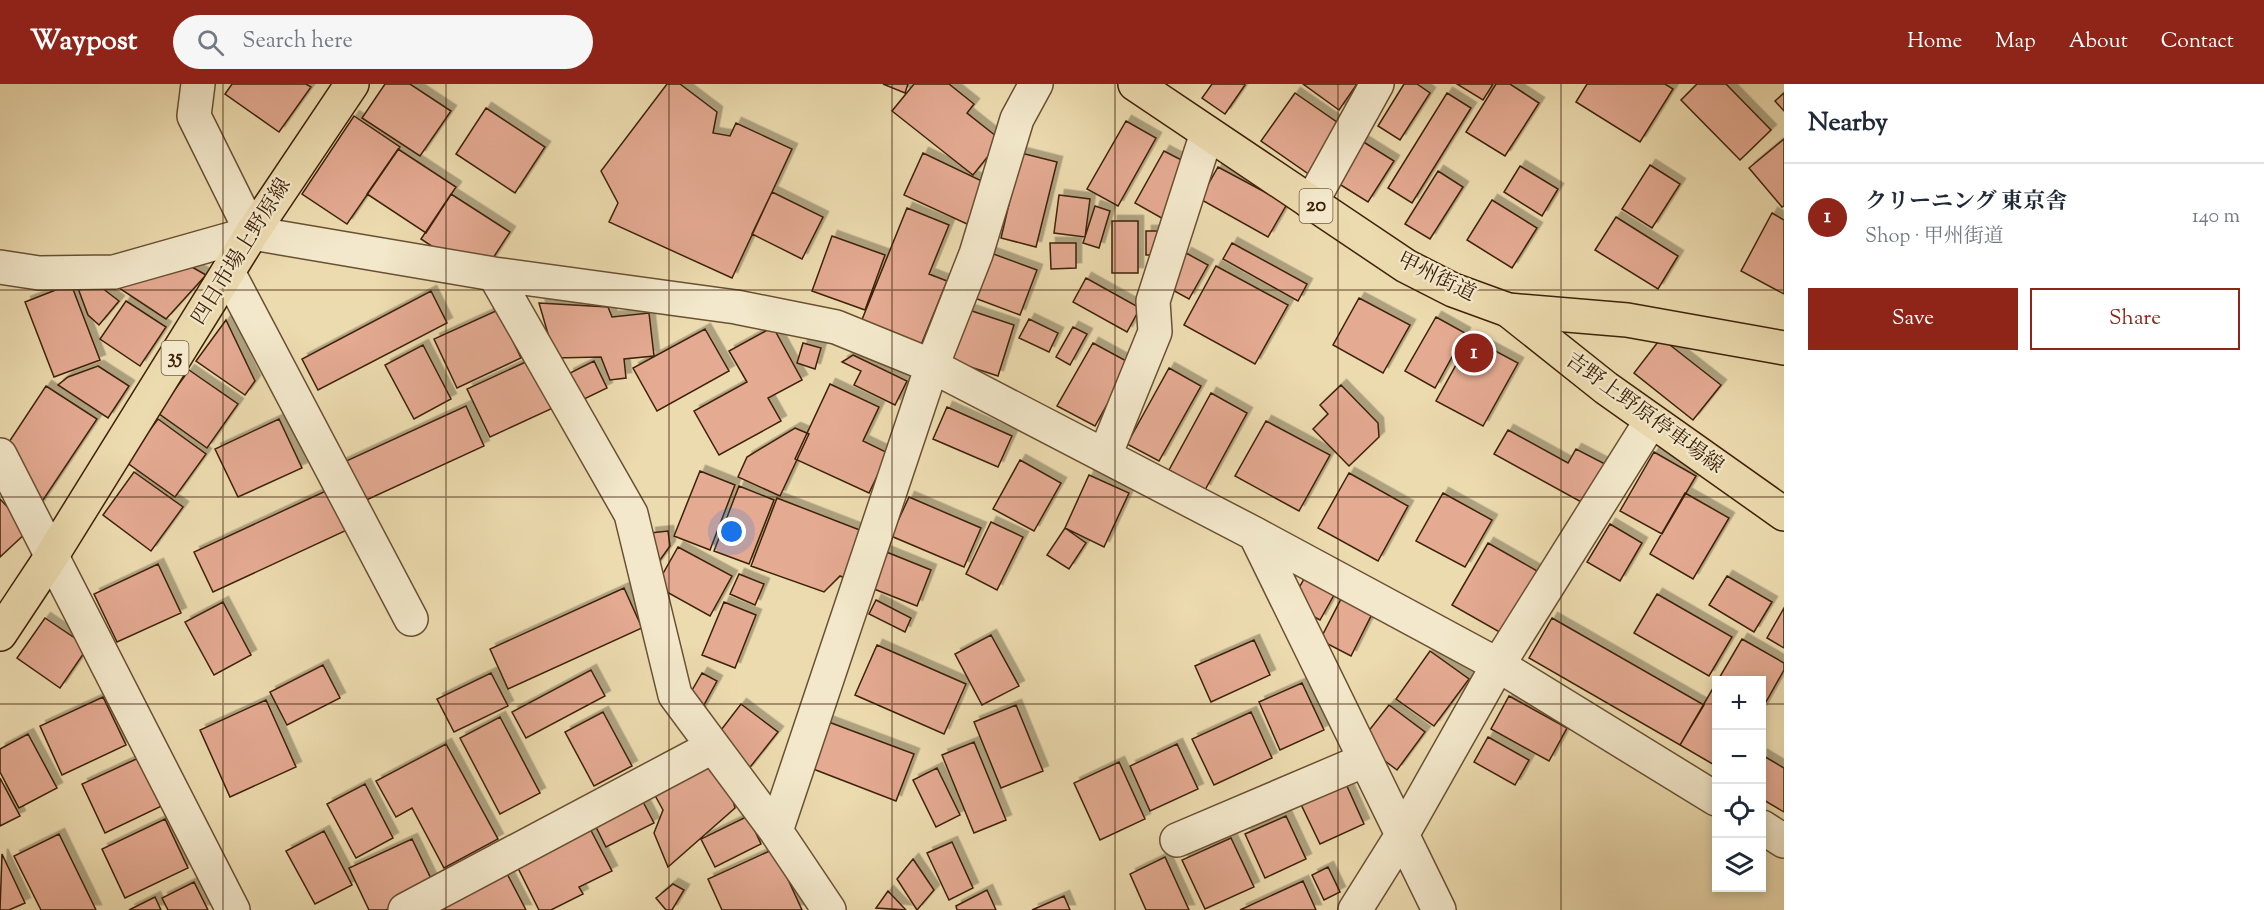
<!DOCTYPE html>
<meta charset="utf-8">
<style>
:root{--surface:#fff;--page:#f6f6f7;--text:#1f2937;--muted:#747a83;--line:#e0e1e3;--accent:#8f2418}
body{margin:0;font-family:"Sorts Mill Goudy","Noto Serif JP",serif;background:var(--page);color:var(--text)}
.controls{position:absolute;right:18px;bottom:18px;display:grid;overflow:hidden;border-radius:0px;box-shadow:0 3px 9px #0003}
.controls button{width:54px;height:54px;display:grid;place-items:center;padding:0;border:0;border-bottom:2px solid var(--line);background:var(--surface);color:var(--text);font:30px sans-serif}
.you{position:absolute;left:732px;top:448px;width:21px;height:21px;margin:-15px;border:4px solid #fff;border-radius:50%;background:#1a73e8;box-shadow:0 0 0 9px #1a73e833}
.badge{display:grid;place-items:center;width:39px;height:39px;border-radius:50%;background:var(--accent);color:#fff;font-size:20px;font-weight:700}
.pin{position:absolute;translate:-50% -50%;border:3px solid #fff;box-shadow:0 2px 6px #0006}
.list{margin:0;padding:0;list-style:none}
h2{display:flex;justify-content:space-between;align-items:center;height:78px;margin:0;padding:0 24px;font-size:26px}
h2 small{font-size:20px;font-weight:400;color:var(--muted)}
.list li{display:grid;grid-template-columns:39px 1fr auto;gap:18px;align-items:center;box-sizing:border-box;height:108px;padding:0 24px;border-top:2px solid var(--line)}
.list b{display:block;font-size:22px;white-space:nowrap}
.list p{margin:0;font-size:20px;white-space:nowrap;color:var(--muted)}
.list em{font-size:20px;font-style:normal;color:var(--muted)}
.actions{display:flex;gap:12px;padding:18px 24px}
.actions a{flex:1;padding:14px 0;border:2px solid var(--accent);border-radius:0px;text-align:center;font-size:21px;color:var(--accent)}
.actions .main{background:var(--accent);color:#fff}
.icon{flex:none;width:33px;height:33px;fill:none;stroke:currentColor;stroke-width:2;stroke-linecap:round;stroke-linejoin:round}
.map{position:relative;flex:none;width:1784px;height:826px;overflow:hidden}
header{display:flex;align-items:center;gap:36px;box-sizing:border-box;height:84px;padding:0 30px;background:var(--accent);color:#fff}
header strong{font-size:28px}
nav{display:flex;gap:33px;margin-inline-start:auto;font-size:21px}
.search{width:420px;height:54px;background:var(--page);display:flex;align-items:center;gap:15px;box-sizing:border-box;padding:0 21px;border-radius:33px;color:var(--muted);font-size:22px}
main{display:flex}
aside{flex:1;background:var(--surface)}
.map>svg:first-child{display:block}
.building{fill:#e4aa92;stroke:#3e2108;stroke-width:1.5;filter:url(#shadow)}
.lines{fill:none;stroke-linecap:round;stroke-linejoin:round}
.minor-casing{stroke:#6a5032;stroke-width:36}
.major-casing{stroke:#3e2108;stroke-width:36}
.highway-casing{stroke:#3e2108;stroke-width:36}
.minor{stroke:#f3e8cb;stroke-width:33}
.major{stroke:#ecdbaf;stroke-width:33}
.highway{stroke:#ecdbaf;stroke-width:33}
.grid{fill:none;stroke:#3e2108;stroke-width:1.5;stroke-opacity:0.55}
.labels{text-anchor:middle;dominant-baseline:central;stroke-width:4.5;stroke-linejoin:round;paint-order:stroke}
.shield{fill:#f3e8cb;stroke:#745d42;stroke-width:1.5}
.shield-label{font-size:20px;font-weight:bold;fill:#3e2108}
.street-label{font-size:21px;fill:#3e2108;stroke:#f3e8cb}
</style>
<header>
<strong>Waypost</strong>
<div class="search"><svg class="icon" aria-label="search" viewBox="0 0 24 24"><circle cx="10" cy="10" r="6"/><path d="M15 15l6 6"/></svg>Search here</div>
<nav><a>Home</a><a>Map</a><a>About</a><a>Contact</a></nav>
</header>
<main>
<div class="map">
<svg width="1784" height="826" viewBox="0 0 1784 826">
<defs>
<filter id="shadow"><feDropShadow dx="5.5" dy="-5.5" stdDeviation="0" flood-color="#0004"/></filter>
</defs>
<rect width="100%" height="100%" fill="#ecdbaf"/>
<filter id="stains"><feTurbulence type="fractalNoise" baseFrequency=".00333" numOctaves="4"/><feColorMatrix values="0 0 0 0 .2 0 0 0 0 .09 0 0 0 0 .02 0 0 0 .5 -.17"/></filter>
<radialGradient id="worn" r=".72"><stop offset=".6" stop-color="#630" stop-opacity="0"/><stop offset="1" stop-color="#630" stop-opacity=".3"/></radialGradient>
<path class="building" d="M232,0H306L311,3L279,48L225,10Z
M385,0H410L451,27L420,72L362,34Z
M667,0H680L717,28L713,49L730,52L736,39L792,65L732,194L609,138L618,119L601,87Z
M883,0H908L905,9Z
M914,0H949L974,20L967,29L1001,56L973,91L892,27Z
M1212,0H1244L1245,1L1225,30L1202,14Z
M1303,0H1357L1339,26Z
M1404,0H1417L1430,9L1400,56L1378,42Z
M1457,0H1493L1483,16Z
M1496,0H1510L1539,19L1505,72L1466,48Z
M1587,0H1665L1673,5L1640,58L1576,18Z
M1697,0H1726L1771,46L1740,76L1681,16Z
M1295,9L1344,43L1310,91L1261,57Z
M1447,9L1471,24L1412,119L1388,104Z
M1784,9V27L1775,17Z
M486,24L545,63L515,109L456,70Z
M354,32L400,63L347,140L302,110Z
M1126,37L1156,54L1118,122L1087,105Z
M1784,55V122L1782,123L1749,84Z
M1362,57L1394,77L1368,118L1336,98Z
M398,65L456,103L426,149L367,110Z
M1164,67L1195,83L1165,136L1135,119Z
M923,69L986,99L967,140L904,111Z
M1021,69L1057,78L1036,163L1001,154Z
M1650,81L1680,100L1652,144L1622,125Z
M1520,82L1558,105L1542,132L1504,108Z
M1218,83L1287,120L1268,153L1200,115Z
M1438,87L1463,103L1430,155L1405,140Z
M772,108L823,133L802,175L752,150Z
M451,110L510,148L480,194L421,155Z
M1059,111L1090,115L1085,153L1054,149Z
M1492,116L1537,144L1512,184L1467,156Z
M1095,122L1110,127L1099,164L1083,159Z
M907,124L949,141L929,190L947,197L921,261L861,238Z
M1772,129L1784,136V210L1741,187Z
M1616,133L1678,172L1658,205L1595,166Z
M1112,137H1138V189H1112Z
M1146,147H1164V171H1146Z
M832,152L885,171L865,226L812,207Z
M1050,159H1076V184L1051,185Z
M1232,159L1307,200L1298,217L1223,175Z
M988,168L1037,186L1020,231L972,213Z
M1186,169L1208,181L1189,215L1167,203Z
M185,179L206,191L166,235L116,202Z
M1216,182L1288,221L1255,280L1184,241Z
M89,194L119,217L99,241L88,231L79,207Z
M1086,194L1140,224L1127,248L1073,218Z
M71,200L100,276L54,293L25,218Z
M431,207L447,239L318,306L302,275Z
M1359,214L1410,241L1383,289L1333,261Z
M126,217L166,243L140,282L100,255Z
M539,219L608,223L612,233L649,229L654,272L624,275L626,294L610,296L601,273L555,274Z
M966,225L1014,241L998,292L949,276Z
M498,226L521,274L457,304L434,255Z
M1436,233L1465,249L1435,304L1405,287Z
M1029,235L1058,249L1049,268L1019,254Z
M226,236L255,297L245,311L196,277Z
M773,243L802,296L768,314L781,337L719,371L694,327L747,298L729,267Z
M1073,243L1087,250L1070,281L1056,273Z
M705,245L729,287L657,327L633,284Z
M1471,254L1518,279L1483,342L1436,317Z
M1661,254L1721,301L1693,336L1634,289Z
M803,259L821,264L815,285L797,279Z
M1093,259L1130,279L1095,342L1057,322Z
M423,261L451,315L414,335L385,281Z
M853,271L907,297L895,321L854,301L861,287L842,278Z
M530,276L553,324L490,353L467,305Z
M594,277L607,304L580,317L568,290Z
M98,282L129,302L108,334L58,301L68,293Z
M1169,284L1201,302L1159,377L1127,360Z
M189,286L238,320L207,364L158,329Z
M830,300L879,323L863,357L888,369L869,409L795,375Z
M1341,301L1378,339L1379,353L1349,382L1313,345L1328,330L1320,321Z
M46,302L97,335L39,422L7,361Z
M1211,309L1247,329L1205,406L1169,386Z
M466,322L484,362L349,424L331,384Z
M947,323L1012,352L998,383L933,355Z
M158,335L206,370L175,413L126,378Z
M279,335L302,384L238,413L215,365Z
M1266,337L1330,371L1299,427L1235,392Z
M795,344L809,350L780,412L738,393L747,373Z
M1508,346L1568,379L1576,365L1605,380L1583,419L1494,370Z
M1654,368L1696,392L1662,450L1620,427Z
M1020,376L1061,399L1034,447L993,425Z
M700,387L735,401L710,466L674,452Z
M134,388L183,423L151,467L103,431Z
M1349,389L1408,422L1378,477L1318,444Z
M1089,391L1129,409L1104,463L1065,444Z
M739,402L774,416L749,480L714,467Z
M328,406L347,446L213,508L194,468Z
M1443,409L1492,436L1465,483L1416,457Z
M1685,409L1729,434L1693,495L1650,470Z
M909,413L981,444L964,483L891,452Z
M777,414L870,450L852,497L840,492L824,508L751,482Z
M0,415L29,446L0,473Z
M991,438L1023,453L997,506L966,490Z
M1610,440L1642,459L1620,497L1587,478Z
M1065,444L1086,459L1069,485L1047,471Z
M668,447L670,462L655,483L650,449Z
M1488,459L1539,488L1503,550L1452,521Z
M678,463L732,492L710,532L656,502Z
M884,467L931,486L917,522L869,503Z
M158,480L181,529L117,558L94,510Z
M739,490L764,500L755,521L730,510Z
M1727,492L1772,518L1754,548L1709,521Z
M1304,495L1334,511L1320,536L1290,520Z
M624,504L642,544L508,605L490,565Z
M1657,510L1732,553L1709,592L1634,549Z
M1341,515L1372,530L1351,572L1320,556Z
M876,516L911,534L905,548L869,530Z
M223,518L251,571L214,591L185,538Z
M724,518L756,531L735,584L702,571Z
M1784,524V564L1767,554Z
M45,534L88,563L60,604L17,574Z
M1552,534L1704,621L1680,661L1529,574Z
M991,551L1019,602L982,621L955,570Z
M1742,555L1784,579V586L1762,625V596H1718Z
M1254,556L1270,591L1211,618L1195,582Z
M877,561L966,600L944,650L855,611Z
M1430,567L1469,595L1434,642L1396,615Z
M323,581L340,614L287,641L270,608Z
M591,586L605,612L526,654L512,628Z
M491,589L508,622L454,648L437,615Z
M702,589L717,597L699,630L687,615Z
M1302,599L1324,646L1280,666L1259,618Z
M1716,599V682L1680,661Z
M1509,612L1567,644L1549,677L1491,645Z
M103,613L126,661L62,691L40,642Z
M266,616L296,683L230,713L200,646Z
M741,620L778,648L747,687L718,650Z
M1016,621L1043,687L1001,704L974,638Z
M1389,621L1425,648L1397,686L1360,658Z
M603,628L632,682L594,702L565,648Z
M1251,628L1272,674L1214,701L1192,655Z
M500,633L540,709L500,730L460,654Z
M826,637L914,670L896,717L808,683Z
M28,650L57,704L19,724L0,688V665Z
M1488,653L1529,676L1515,701L1474,678Z
M974,658L1006,736L974,749L942,671Z
M446,660L498,755L444,784L412,724L396,733L376,697Z
M1177,660L1198,705L1150,727L1130,682Z
M145,671L168,719L105,749L82,700Z
M1762,671L1784,684V728L1762,715Z
M712,673L730,705L735,724L668,783L654,749L663,726L652,706Z
M1119,678L1145,735L1100,756L1074,699Z
M937,684L960,731L936,743L913,696Z
M1341,689L1364,740L1320,760L1296,710Z
M0,694L20,732L0,742Z
M365,700L393,754L356,774L327,720Z
M640,712L654,739L606,763L593,737Z
M748,732L761,760L715,783L701,755Z
M1286,732L1306,775L1265,794L1245,750Z
M165,735L188,784L125,814L102,765Z
M585,735L612,787L579,803L583,810L551,826H539L512,772Z
M324,747L352,801L315,820L286,767Z
M59,750L96,826H41L14,772Z
M1231,754L1254,803L1205,825L1182,776Z
M412,755L435,803L386,826H369L349,784Z
M952,758L973,804L949,816L927,769Z
M774,765L802,826H722L708,795Z
M2,770L25,819L9,826H0Z
M1165,773L1189,826H1146L1130,790Z
M913,775L934,806L917,826L897,795Z
M1328,783L1340,808L1324,816L1312,791Z
M504,784L526,826H422Z
M1303,797L1316,826H1240Z
M194,798L208,826H168L162,814Z
M673,800L684,806L672,826H666L656,814Z
M987,806L996,826H957L956,822Z
M888,807L906,826L876,824Z
M1064,812L1070,826H1032Z
M155,813L161,826H129Z"/>
<g class="lines">
<defs>
<path id="minor" d="M198,0L194,32L252,149
M1311,119L1377,0
M0,183L39,189L114,188L252,149L494,190L736,223L836,243L932,282L1255,450L1498,581L1716,715
M228,188L411,535
M494,190L631,430L675,611L776,747L829,826
M0,371L233,826
M1105,371L1155,248L1153,217L1207,49
M1255,450L1439,826
M1762,743L1784,757
M776,747L932,282L976,170L1017,35L1036,0
M1177,756L1365,676
M405,826L712,663
M1355,826L1402,751L1498,581L1651,337"/>
<path id="major" d="M1508,226L1606,304L1784,430
M0,550L51,473L252,149L352,0"/>
<path id="highway" d="M1135,0L1406,182L1453,206L1508,226L1627,236L1784,264"/>
</defs>
<use href="#minor" class="minor-casing"/>
<use href="#major" class="major-casing"/>
<use href="#highway" class="highway-casing"/>
<use href="#minor" class="minor"/>
<use href="#major" class="major"/>
<use href="#highway" class="highway"/>
</g>
<path class="grid" d="M223,0V826M446,0V826M669,0V826M892,0V826M1115,0V826M1338,0V826M1561,0V826M0,206H1784M0,413H1784M0,620H1716M1762,620H1784"/>
<g class="labels">
<g class="shield">
<rect x="1299.5" y="105" width="33" height="34" rx="4.5"/>
<rect x="161.5" y="257" width="27" height="34" rx="4.5"/>
</g>
<g class="shield-label">
<text x="1316" y="122">20</text>
<text x="175" y="274">35</text>
</g>
<g class="street-label">
<text transform="translate(242 168) rotate(-58)">四日市場上野原線</text>
<text transform="translate(1436 194) rotate(26)">甲州街道</text>
<text transform="translate(1644 330) rotate(36)">吉野上野原停車場線</text>
</g>
</g>
<rect width="100%" height="100%" filter="url(#stains)"/>
<rect width="100%" height="100%" fill="url(#worn)"/>
</svg>
<div class="controls">
<button>+</button>
<button>−</button>
<button><svg class="icon" aria-label="locate" viewBox="0 0 24 24"><circle cx="12" cy="12" r="6"/><path d="M12 2v4M12 18v4M2 12h4M18 12h4"/></svg></button>
<button><svg class="icon" aria-label="layers" viewBox="0 0 24 24"><path d="M12 4l9 5-9 5-9-5zM3 14l9 5 9-5"/></svg></button>
</div>
<div class="you"></div>
<div class="pin badge" style="left:1474px;top:269px">1</div>
</div>
<aside>
<h2>Nearby<small></small></h2>
<ul class="list">
<li><span class="badge">1</span><div><b>クリーニング 東京舎</b><p>Shop · 甲州街道</p></div><em>140 m</em></li>
</ul>
<div class="actions"><a class="main">Save</a><a>Share</a></div>
</aside>
</main>
